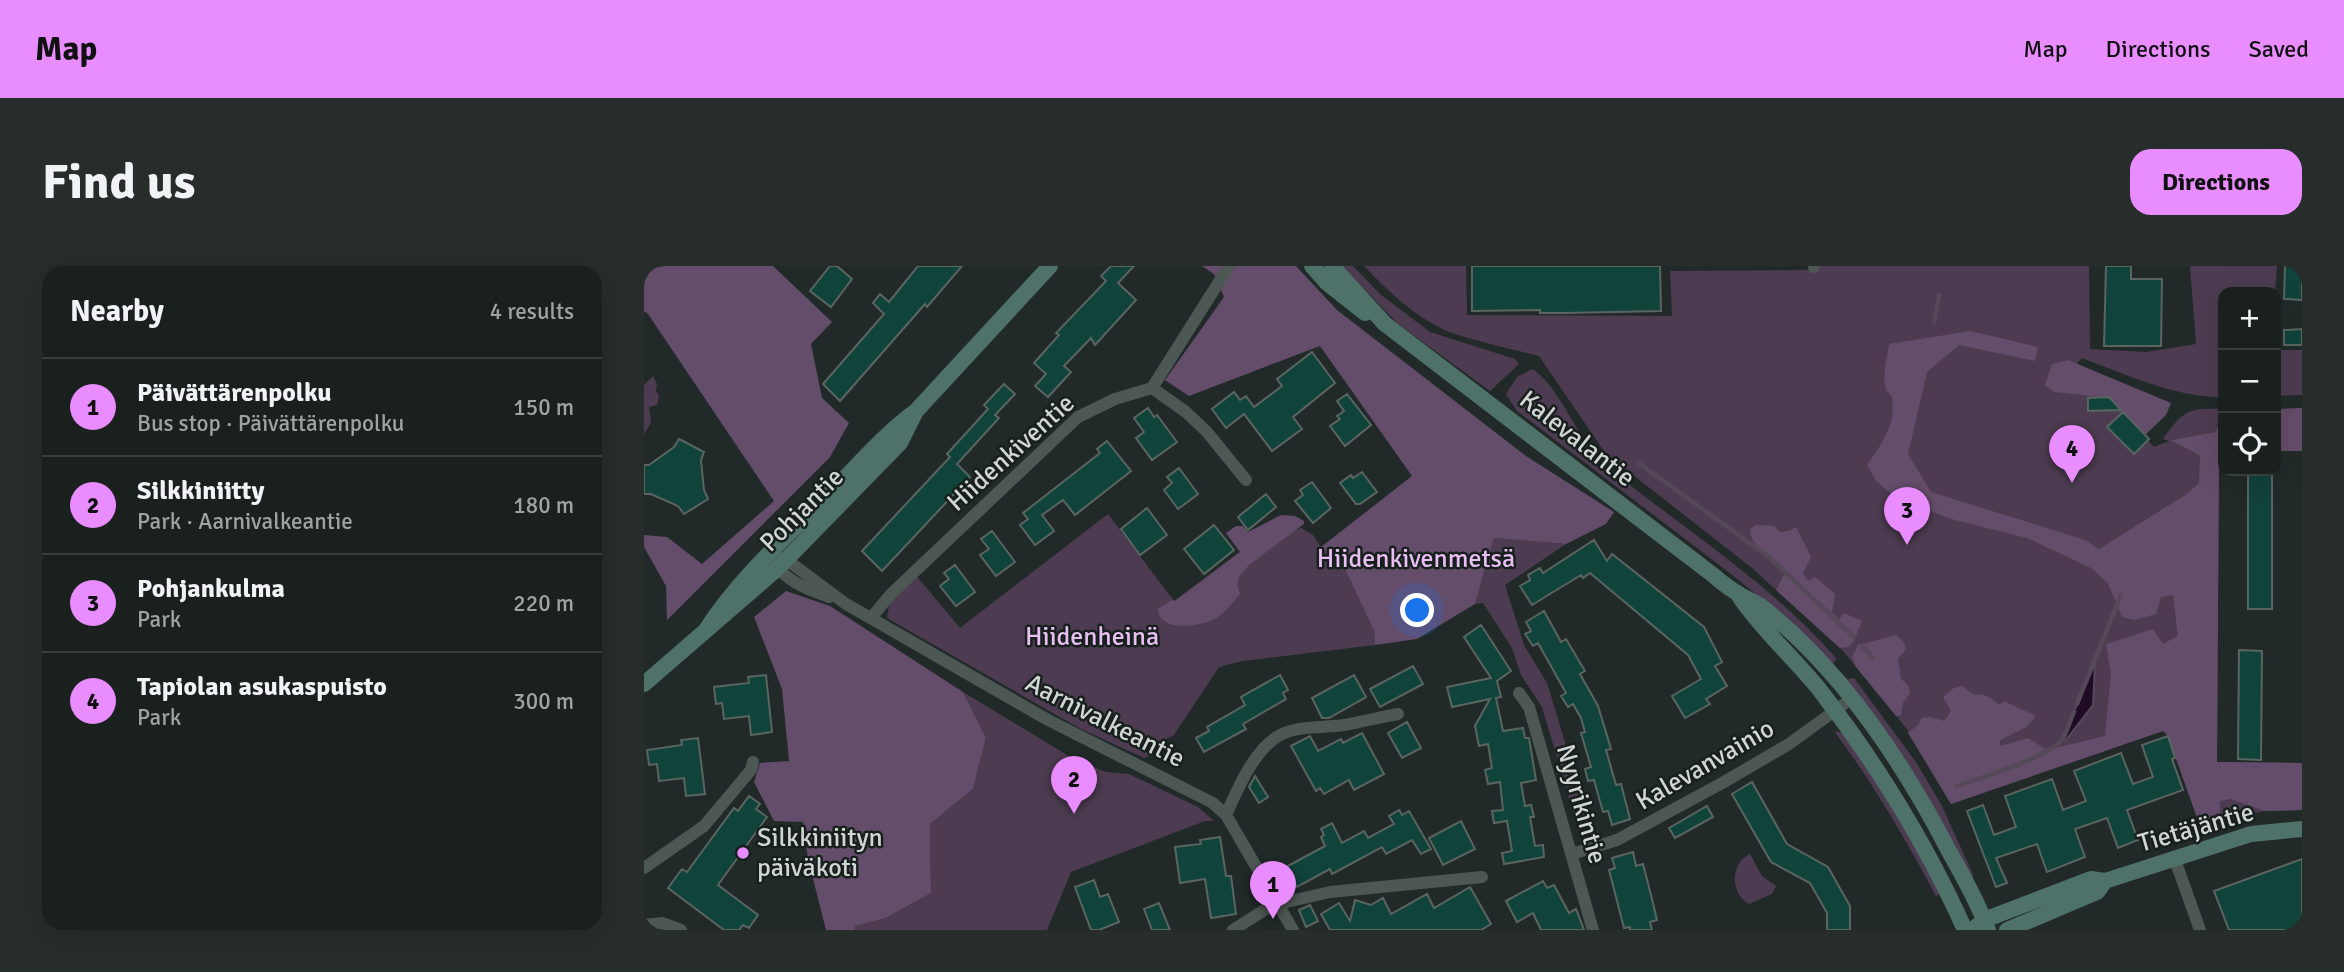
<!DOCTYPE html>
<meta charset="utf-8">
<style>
:root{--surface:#19201e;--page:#262d2b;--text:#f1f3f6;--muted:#9fa3a4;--line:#373e3c;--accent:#e98dfe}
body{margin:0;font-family:Signika,sans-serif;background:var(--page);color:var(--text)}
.controls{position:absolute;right:21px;top:21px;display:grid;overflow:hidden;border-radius:14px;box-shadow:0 7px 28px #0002}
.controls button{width:63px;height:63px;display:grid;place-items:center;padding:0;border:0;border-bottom:2px solid var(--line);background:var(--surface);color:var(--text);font:35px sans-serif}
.you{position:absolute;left:774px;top:345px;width:24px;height:24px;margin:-18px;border:5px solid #fff;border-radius:50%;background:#1a73e8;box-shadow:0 0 0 10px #1a73e833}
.badge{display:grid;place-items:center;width:46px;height:46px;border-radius:50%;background:var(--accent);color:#111;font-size:23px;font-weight:700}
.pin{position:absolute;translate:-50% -58px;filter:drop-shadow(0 2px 4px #0008)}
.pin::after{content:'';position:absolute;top:37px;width:24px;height:21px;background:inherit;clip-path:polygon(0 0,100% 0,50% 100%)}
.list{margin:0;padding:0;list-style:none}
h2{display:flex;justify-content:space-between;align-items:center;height:91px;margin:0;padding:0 28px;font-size:30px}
h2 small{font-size:23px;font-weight:400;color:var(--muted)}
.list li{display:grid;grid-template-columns:46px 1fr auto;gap:21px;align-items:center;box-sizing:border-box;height:98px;padding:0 28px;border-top:2px solid var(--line)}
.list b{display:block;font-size:26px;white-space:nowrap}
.list p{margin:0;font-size:23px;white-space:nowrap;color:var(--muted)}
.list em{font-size:23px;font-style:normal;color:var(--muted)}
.icon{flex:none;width:38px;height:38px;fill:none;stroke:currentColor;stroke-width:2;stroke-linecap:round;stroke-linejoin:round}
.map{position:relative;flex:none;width:1658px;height:664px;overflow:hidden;border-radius:21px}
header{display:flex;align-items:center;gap:42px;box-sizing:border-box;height:98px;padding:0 35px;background:var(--accent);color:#111}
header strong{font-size:33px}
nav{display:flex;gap:38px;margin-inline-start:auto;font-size:24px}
.intro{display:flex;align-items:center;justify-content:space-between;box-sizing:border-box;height:168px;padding:0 42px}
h1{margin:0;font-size:49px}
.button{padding:18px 32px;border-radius:21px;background:var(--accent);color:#111;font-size:24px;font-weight:700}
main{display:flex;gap:42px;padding:0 42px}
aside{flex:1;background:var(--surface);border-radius:21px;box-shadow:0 7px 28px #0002}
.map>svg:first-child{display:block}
.green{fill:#4d3c51}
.forest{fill:#644d6a}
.water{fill:#200b24;stroke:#554859;stroke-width:2}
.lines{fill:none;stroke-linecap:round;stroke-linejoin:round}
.stream{stroke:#554859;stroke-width:4.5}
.building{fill:#10433a;stroke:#5a6461;stroke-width:2}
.street{stroke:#4d5754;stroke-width:12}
.secondary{stroke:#4e7169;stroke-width:16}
.poi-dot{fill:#e98dfe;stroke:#18201e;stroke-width:2.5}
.labels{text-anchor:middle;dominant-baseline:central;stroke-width:5;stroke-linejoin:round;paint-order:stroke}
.street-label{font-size:26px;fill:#d1d6d5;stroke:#18201e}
.park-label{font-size:26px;fill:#e9bef2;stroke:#18201e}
.poi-label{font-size:26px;fill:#d1d6d5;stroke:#18201e;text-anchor:start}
</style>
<header>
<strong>Map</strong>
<nav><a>Map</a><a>Directions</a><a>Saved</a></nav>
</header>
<div class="intro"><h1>Find us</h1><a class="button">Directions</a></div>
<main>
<aside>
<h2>Nearby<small>4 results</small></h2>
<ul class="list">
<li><span class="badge">1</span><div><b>Päivättärenpolku</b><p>Bus stop · Päivättärenpolku</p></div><em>150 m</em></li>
<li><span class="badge">2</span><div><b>Silkkiniitty</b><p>Park · Aarnivalkeantie</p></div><em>180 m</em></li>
<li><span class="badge">3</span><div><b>Pohjankulma</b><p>Park</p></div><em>220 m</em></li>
<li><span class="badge">4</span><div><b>Tapiolan asukaspuisto</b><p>Park</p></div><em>300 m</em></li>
</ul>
</aside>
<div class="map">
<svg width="1658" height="664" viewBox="0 0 1658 664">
<rect width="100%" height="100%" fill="#212a28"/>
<path class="green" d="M698,0H709L736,28L786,66L871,93L875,98L846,125L753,57Z
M720,0H822L823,49L1028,50L1026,5L1163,4L1177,0H1445L1446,83L1502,86L1552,78L1546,0H1633L1631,26H1579V131C1533,132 1483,109 1438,92L1429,102L1465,131L1510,181L1525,175L1519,173C1540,144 1544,142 1579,143L1571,166L1528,174L1556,190L1575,209L1573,496L1658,497V544L1621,545L1555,557L1524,470L1519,465L1307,538L1262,462L1199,385L1108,302L962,188L895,90C867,83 838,77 811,68C775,55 746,27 720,0Z
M1632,84H1658V129L1632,130Z
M889,103C919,126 929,166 956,193C984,220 1017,242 1048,266C1100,305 1150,344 1193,393L1186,400L1123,337L1087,308L873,145L862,128L873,111Z
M9,110L13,118L12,125L15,130L13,139L5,141L7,156L0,169V119Z
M464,248L530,335L612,274L621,286L649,265L657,262L669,269L677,281L700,301L730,365L731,379L598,395L575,401L529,470L509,478L514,486L500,492L435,462L243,352L247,328L270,307L316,362Z
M850,272L922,278L861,319L880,379L903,417L948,565H935L898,441L877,409L868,382L839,337L831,338Z
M1197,408L1204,413L1210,412L1272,496L1298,540L1330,611L1326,613Z
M319,426L428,492L462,506L485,508L554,541L570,555H561L427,606L403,664H211L210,660L242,652L287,627L286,558L329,523L342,472Z
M1190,465L1202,468L1229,504L1299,626L1292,630C1261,572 1229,517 1190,465Z
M1106,588L1118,610L1132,620L1128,628L1105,638C1086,628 1086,597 1106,588Z"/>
<path class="forest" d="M0,0H129L188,56L167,78L178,132L205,157L186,191L23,354L22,320L0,281V269L23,271L58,298L130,235L4,48L0,45Z
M558,0H652L693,44L882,190L970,246L962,258L922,278L850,272L831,338L773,373L731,379L730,365L700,301L677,281L768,210L676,80L545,130L521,114L580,31L570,8Z
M1326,65L1394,81L1391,95L1315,79L1283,106L1264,188L1287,226L1441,274L1455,283L1543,228L1555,217L1556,190L1527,174L1571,166L1579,148V185H1575L1573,496L1658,497V544L1621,545L1587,533L1576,535V552L1555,557L1524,470L1519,465L1307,538L1264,467L1274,459L1278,452L1287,451L1300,455L1307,445L1299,431L1310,422L1318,420L1330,429C1341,427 1347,432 1355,439L1360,435L1392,450L1382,461L1355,475L1357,480L1384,472L1403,484L1461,470L1467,408L1462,378L1509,363L1519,378L1534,370L1529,329L1517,331L1512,348L1490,354L1478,351L1464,317L1447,302L1383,272L1311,254L1256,235L1232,215L1223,199C1236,181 1253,157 1248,133C1247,127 1244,128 1242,123C1238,109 1243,92 1245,78Z
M1424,94L1527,137L1522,149L1501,169L1465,132L1410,126L1401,119L1408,98Z
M1658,142V185H1632V143Z
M637,249L651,250L660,255V258L605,299L595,311L593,319L596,328C589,336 581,347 572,352C557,361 515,367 514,343L528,334L531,335L596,286L582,267L592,260H599L604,266Z
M1112,259L1130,260L1136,266L1145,265L1152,261L1167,291L1159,307L1164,315L1171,311L1191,328L1188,346L1195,353L1200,347L1218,355L1210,375L1204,381L1196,382L1132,324L1142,305C1129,292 1106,281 1106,263Z
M142,325L186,340L319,426L342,472L329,523L286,558L287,627L242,652L211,660V664H182L164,593L159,556L130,555L110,516L116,497L145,495L138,423L110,351Z
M1252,369L1260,376L1262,383L1254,393L1257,413L1264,419L1266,427L1259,437L1257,449L1252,450L1212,401L1208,391L1214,379Z"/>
<path class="water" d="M1451,397L1449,439L1421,475L1418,473Z"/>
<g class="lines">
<path class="stream" d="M1290,56L1295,29
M996,198L1125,291L1210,371
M1219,381L1229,392
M1433,438L1477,329
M1313,520C1338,511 1405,492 1419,472C1424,464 1426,454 1430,446"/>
</g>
<path class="building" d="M186,0H193L208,13L187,41L166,25Z
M274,0H318L283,41L281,38L196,135L179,118L240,48L229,37L236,28L245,36Z
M467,0H490L474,17L492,34L451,79L447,72L420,100L427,106L404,131L391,120L402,108L390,97L415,69L412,67L462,15L457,10Z
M828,0H1016L1017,45L921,47H896V44L828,45Z
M1462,0H1487V13H1518L1517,80H1460Z
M1641,0H1658V34L1640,33Z
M1658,63V79H1640V64Z
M668,86L691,117L649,151L658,163L628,185L600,148L582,162L568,143L590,126L596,134L602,130L610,141L638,120L633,113Z
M360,118L371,128L351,149L355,152L313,198L326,211L238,305L218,285L306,191L303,188L344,143L340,139Z
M703,128L727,159L701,180L686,160L696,153L693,150L700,145L693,135Z
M1465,131L1477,144L1444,145V132Z
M504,142L510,151L513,149L533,176L508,194L492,172L500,166L490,152Z
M1479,146L1505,173L1490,188L1463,161Z
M35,173L60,186L57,194L60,224L64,233L40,248L34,240L7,228H0V199H5L30,181Z
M463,175L487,205L431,249L419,234L398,249L410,265L391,279L376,259L384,253L379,247L456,187L453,183Z
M535,202L554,228L534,243L520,224L528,217L523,211Z
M1604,205H1628V343H1604Z
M718,206L733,226L716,238H712L696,217L707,209L709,212Z
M668,216L687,242L669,257L651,235L659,229L656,224Z
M622,228L632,241L604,264L594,251Z
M503,242L523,269L496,289L477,263Z
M570,259L590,284L560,308L540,283Z
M348,265L371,296L352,310L336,289L345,283L337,273Z
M950,274L963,295L968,288L1060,361L1078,396L1071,400L1083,420L1062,433L1066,438L1041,452L1028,430L1057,413L1044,389L946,307L939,312L937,309L888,339L876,320L886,314L884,309L896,302L899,307Z
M311,299L331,326L312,340L296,320L305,313L300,307Z
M900,345L917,376L922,373L941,405L936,408L954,440L967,483L962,484L972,519L977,518L986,553L968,559L964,545L959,546L950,514L944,515L941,503L947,501L937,467L941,466L937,452L929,438L924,441L917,430L922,427L894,377L889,380L881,368L887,365L882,356Z
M837,359L867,405L853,415L857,431L852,432L859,465L879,462L881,472H885L892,514L877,517L881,540L887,539L890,551H886L891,580L899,579L900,591L860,598L858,587L868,585L863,555L850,557L848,545L859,544L856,516L844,518L841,504L848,502L844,478L835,480L831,460L846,433L808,441L803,421L847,412L820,371Z
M1595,384L1618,385L1617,494L1594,493Z
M769,400L779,418L736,441L726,423Z
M122,409L128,466L107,469L105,450L80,453L78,437L72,438L70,421L105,417L104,411Z
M636,409L644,424L639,427L642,433L599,458L602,463L560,486L552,472L565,465L563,461L601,439L597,431Z
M710,409L722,431L685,452H678L668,432Z
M763,456L777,482L758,492L744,467Z
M718,467L740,508L710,524L705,514L680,528L676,522L672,525L647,480L666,470L674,485L697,473L699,477Z
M1524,470L1531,492L1528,493L1539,524L1483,544L1494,574L1474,582L1463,552L1431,563L1441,591L1403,606L1393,578L1352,592L1363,617L1352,621L1323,545L1339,539L1350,569L1372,561L1361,530L1408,513L1419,544L1442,535L1430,505L1477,487L1489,518L1509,511L1498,479Z
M54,472L61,528L42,530L40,512L15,515L13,498L5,499L3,484L38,479L37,474Z
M611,510L624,531L615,537L605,521Z
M1108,516L1143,578L1184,601L1206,640V664H1183V647L1166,617L1127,596L1088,528Z
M105,530L116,538L112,543L123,551L74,619L114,649L105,662L99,659L95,664H80L24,622L38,603L43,606L90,542L94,545Z
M1063,540L1069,551L1031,572L1025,562Z
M755,544L758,549L765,545L787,583L777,588L768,574L742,588L738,581L688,608L686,603L653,621L642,601L681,580L677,571L680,569L677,563L688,557L698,577L720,565L724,572L750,558L745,550Z
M817,555L831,583L799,599L785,572Z
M576,571L582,610H587L592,648L567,652L561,613L536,617L531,581L557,578L556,574Z
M989,586L992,600L999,598L1008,633L1013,654L1006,656L1008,664H986V661L980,662L965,604L971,602L968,592Z
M1658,593V664H1585L1570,625Z
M450,614L456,631L464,628L475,656L455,664H447L431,621Z
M899,615L903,622L910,619L925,647L932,643L940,664H897L889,647L873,656L862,635Z
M826,621L847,658L837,664H686L677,648L695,637L706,655L711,634L727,639L739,632L747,648L783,628L790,642Z
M515,637L526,664H508L500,643Z
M666,639L674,655L662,661L655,644Z"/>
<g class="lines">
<path class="street" d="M1170,1V0
M508,122L542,146L563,166L602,214
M135,291L143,294L202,338L404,454L569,537L582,549L649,664
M131,297C142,316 166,324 185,331
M227,352L247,328L434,151L471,133L508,122L585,0
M875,427L885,441L949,664
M582,549C593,524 610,483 636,469C655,459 680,462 700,459C718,456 736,451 754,448
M928,588L973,574L1080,516L1145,478L1207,433
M1530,591L1556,664
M0,602L60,560L107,504L109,496
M0,659L18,657L37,664
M589,664L622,643L642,636L686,626L838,611"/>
<path class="secondary" d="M668,0L683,17L721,47
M688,0L741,58L1069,309C1077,316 1086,323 1095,328C1102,333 1111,336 1118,341C1198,404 1260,498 1306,587C1320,612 1334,637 1344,664
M1095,330C1118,364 1149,391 1175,423C1233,498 1282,577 1321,664
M62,364C94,314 140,273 182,231C212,202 238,170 272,145L406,0
M0,418L134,302L256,177L271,147
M1332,661L1340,654L1447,613L1461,615L1607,568L1658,563
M1363,664L1453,626L1461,615"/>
</g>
<circle class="poi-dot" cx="99" cy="587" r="7"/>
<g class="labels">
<g class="street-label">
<text transform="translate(933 173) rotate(38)">Kalevalantie</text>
<text transform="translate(367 187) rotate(-42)">Hiidenkiventie</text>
<text transform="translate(158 244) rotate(-45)">Pohjantie</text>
<text transform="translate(461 455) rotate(27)">Aarnivalkeantie</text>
<text transform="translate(1061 499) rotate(-30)">Kalevanvainio</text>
<text transform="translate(937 538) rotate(74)">Nyyrikintie</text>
<text transform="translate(1552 562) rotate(-16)">Tietäjäntie</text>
</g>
<g class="park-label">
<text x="772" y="293">Hiidenkivenmetsä</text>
<text x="448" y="371">Hiidenheinä</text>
</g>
<g class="poi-label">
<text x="113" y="572">Silkkiniityn<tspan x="113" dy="30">päiväkoti</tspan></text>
</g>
</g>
</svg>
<div class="controls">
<button>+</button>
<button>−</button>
<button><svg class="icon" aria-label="locate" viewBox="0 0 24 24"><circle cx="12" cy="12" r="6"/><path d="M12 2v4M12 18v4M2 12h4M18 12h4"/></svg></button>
</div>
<div class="you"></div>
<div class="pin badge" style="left:629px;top:653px">1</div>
<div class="pin badge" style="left:430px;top:548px">2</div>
<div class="pin badge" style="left:1263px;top:279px">3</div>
<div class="pin badge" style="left:1428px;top:217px">4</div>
</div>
</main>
